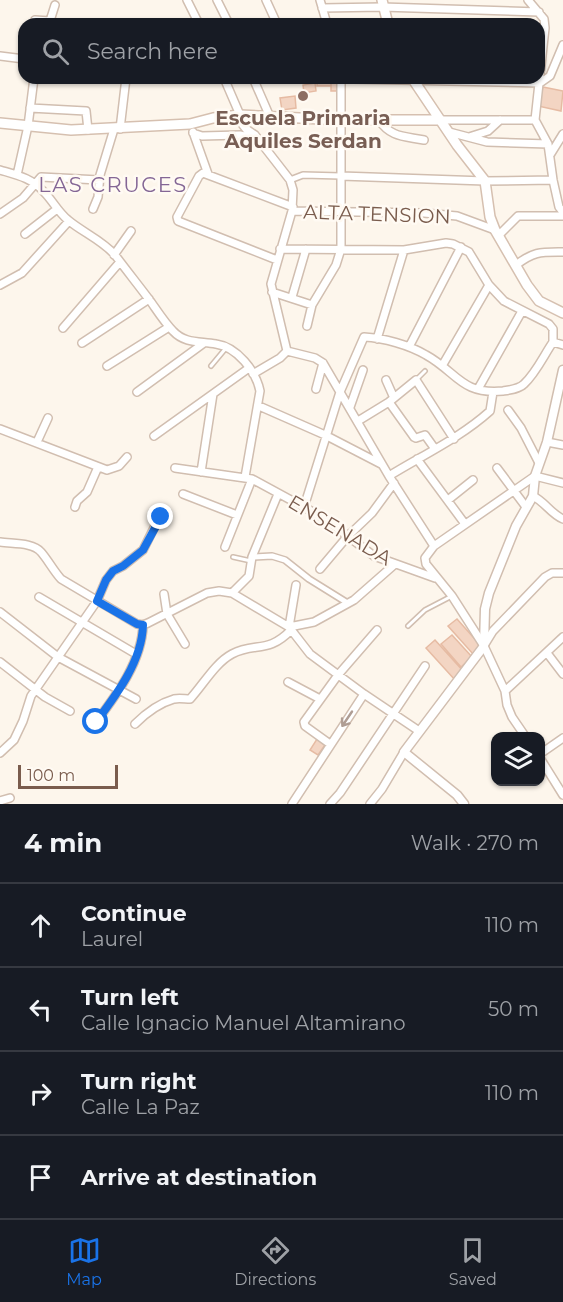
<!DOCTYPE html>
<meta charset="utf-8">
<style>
:root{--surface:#171b24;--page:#20242c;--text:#f1f3f6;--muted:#9ea1a6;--line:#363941;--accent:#1a73e8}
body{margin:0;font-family:Montserrat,sans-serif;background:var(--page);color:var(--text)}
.controls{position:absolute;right:18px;bottom:18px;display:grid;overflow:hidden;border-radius:12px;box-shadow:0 2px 4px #0004}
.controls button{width:54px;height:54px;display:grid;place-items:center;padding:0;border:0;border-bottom:2px solid var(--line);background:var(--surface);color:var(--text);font:30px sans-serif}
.scale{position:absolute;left:18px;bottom:15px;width:100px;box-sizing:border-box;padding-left:6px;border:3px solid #7a5c4d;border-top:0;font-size:16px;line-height:21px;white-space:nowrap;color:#7a5c4d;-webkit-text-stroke:4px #fffaf3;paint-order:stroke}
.stop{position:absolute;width:18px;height:18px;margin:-14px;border:4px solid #1a73e8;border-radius:50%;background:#fff}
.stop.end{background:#1a73e8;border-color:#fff;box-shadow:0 2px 6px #0008}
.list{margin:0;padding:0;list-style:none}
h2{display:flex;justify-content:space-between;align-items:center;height:78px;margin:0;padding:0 24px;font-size:26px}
h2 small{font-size:20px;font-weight:400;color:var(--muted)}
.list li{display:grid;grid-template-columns:39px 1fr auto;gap:18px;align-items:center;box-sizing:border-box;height:84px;padding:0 24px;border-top:2px solid var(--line)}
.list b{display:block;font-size:22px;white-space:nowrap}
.list p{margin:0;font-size:20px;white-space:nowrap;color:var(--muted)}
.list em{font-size:20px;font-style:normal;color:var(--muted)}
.icon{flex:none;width:33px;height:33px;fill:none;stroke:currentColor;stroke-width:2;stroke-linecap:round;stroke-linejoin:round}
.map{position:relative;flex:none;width:563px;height:804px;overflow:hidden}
.search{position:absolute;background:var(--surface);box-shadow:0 2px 4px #0004;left:18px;right:18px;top:18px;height:66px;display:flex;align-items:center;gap:15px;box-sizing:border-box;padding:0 21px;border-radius:18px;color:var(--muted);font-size:22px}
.sheet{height:414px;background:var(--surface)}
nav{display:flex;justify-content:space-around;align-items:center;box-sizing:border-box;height:84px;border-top:2px solid var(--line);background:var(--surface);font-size:16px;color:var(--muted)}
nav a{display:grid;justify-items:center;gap:3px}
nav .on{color:var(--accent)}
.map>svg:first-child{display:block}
.building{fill:#f3d5c3;stroke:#e6bba3;stroke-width:1.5}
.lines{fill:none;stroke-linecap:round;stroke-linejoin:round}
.service-casing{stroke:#d1beb0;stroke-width:6}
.pedestrian-casing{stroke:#d1beb0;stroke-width:8}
.minor-casing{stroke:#d1beb0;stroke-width:10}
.tertiary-casing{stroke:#d1beb0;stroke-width:11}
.secondary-casing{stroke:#d6c0b0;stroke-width:12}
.service{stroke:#fff;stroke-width:3}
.pedestrian{stroke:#fff;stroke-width:5}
.minor{stroke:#fff;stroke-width:7}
.tertiary{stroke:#fff;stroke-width:8}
.secondary{stroke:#fff;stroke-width:9}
.oneway{stroke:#af9d94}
.route{stroke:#1a73e8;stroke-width:8}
.education-dot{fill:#8d6e63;stroke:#fffaf3;stroke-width:2}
.labels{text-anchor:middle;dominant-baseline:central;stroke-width:5;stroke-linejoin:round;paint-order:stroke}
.education-label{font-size:20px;font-weight:bold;fill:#785e54;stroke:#fffaf3}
.street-label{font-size:20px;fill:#7a5c4d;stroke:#fffaf3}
.neighbourhood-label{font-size:21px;letter-spacing:1.5px;fill:#846695;stroke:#fffaf3}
</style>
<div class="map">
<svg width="563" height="804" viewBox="0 0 563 804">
<rect width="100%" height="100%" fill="#fdf6ec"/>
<path class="building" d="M317,80L331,81V86H317Z
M331,81H338V91H331Z
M315,83L316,91L304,93L303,85Z
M543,87L563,91L561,111L538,106Z
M295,96L296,108L282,110L280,98Z
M457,619L481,646L473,654L448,626Z
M452,635L472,657L461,667L441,644Z
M435,640L464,672L455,680L426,648Z
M317,739L325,745L318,755L310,750Z"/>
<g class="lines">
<defs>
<path id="service" d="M211,366L226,348
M416,380L425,371
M233,557L251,561
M408,626L425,610L450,597"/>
<path id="pedestrian" d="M290,180L303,175L341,176
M252,557L272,556L285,560L309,579L346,602"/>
<path id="minor" d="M187,0L199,24
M217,0L229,24
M266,0L277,24
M320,0L327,24
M528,0L544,19L545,28L535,120L548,144L553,180L559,207L563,212
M322,8L382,7L539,12
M35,20L50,21
M49,24L55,5
M0,56L24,59
M224,78L240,115
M253,78L270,117
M305,78L540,83L550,76L563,45
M30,108L86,111L88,130
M235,115L246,129L255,135L290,180L293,190L292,211L271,284L287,351
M378,119C391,138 404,136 424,140
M440,120H535
M120,129L126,78
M193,132L208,174
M449,132L487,142L548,144
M193,133L202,136L240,135L258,139
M469,137L488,131L500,120
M550,155L563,134
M0,170C17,175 32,178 44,192C53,201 58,212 68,220C82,232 102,240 115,255C127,271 139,286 151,302C158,312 165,323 173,331C185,344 200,341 216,344C237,347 256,371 260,391L245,477
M17,175L28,126L34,78
M341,176L485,181L553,180
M93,209L98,197L100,175L114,129
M292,211L424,213L457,216L495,230
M0,214L23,198L41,177L99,180
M25,234L57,209
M499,235L518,216H563
M280,249L404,250L446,243L453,244L469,252L489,285L504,301L549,324L553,329V342C544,355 536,373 524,384C519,389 510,390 503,391C461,395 457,372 426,355C409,345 384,338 364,337L340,392L304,507
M114,255L131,231
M277,260L178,221L177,217L199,176L203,173L293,207
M516,265C534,251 541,252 563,252
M0,285L22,273L69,221
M272,292L312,305
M292,297L306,249
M307,326L312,305L336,265L341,249V78
M63,328L119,263
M377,339L404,250
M553,342L563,345
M82,343L149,299
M409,347L461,247
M287,351L315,358L323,363L389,476L434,546
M107,366L169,327
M442,366L489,285
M253,374L280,358L287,351
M386,380L394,398
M316,389L323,363
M478,389L522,311
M137,392L204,343
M389,402L414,437L416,438L425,435L435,449
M259,406L325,435L381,464
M350,407L363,370
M508,410L521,428L539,463
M358,421L389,402L416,380L454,439
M0,429L107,470L119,466L127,457
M154,436L249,368
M37,442L48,418
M547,442L563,445
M417,459L465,524
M175,468L252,479L324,518L374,556L435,578
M497,468L526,507
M201,472L213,394
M389,476C423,455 460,438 490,411L493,392
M183,494L237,515
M533,496C545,502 551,514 563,519
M448,500L473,480
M75,507L77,501L87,492L98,467
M0,542C11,544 33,542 41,552C48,560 53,570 61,579L137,624L143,625L148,623L207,593L219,591L232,593L289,627L310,654L364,694L419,731
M225,547L252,479
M320,569L347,537L372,513L394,483
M232,593L249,576L252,557L278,494
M164,594L167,614L185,644
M39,597L136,654
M0,612L58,657L136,699
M289,627L314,622L354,600L395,564
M289,627L296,585
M485,644L493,631L545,577L552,573H563
M547,653L563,674
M0,662L45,697L70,711
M288,682L320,699
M505,691L563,637
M96,722C117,694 142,661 143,625
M135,724C145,714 160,703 174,699C179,698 185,699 190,699C203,685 215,663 232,654C255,642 268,654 291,630
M525,736L512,717L507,705L505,691L484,646L452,596L426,564L425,558L434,546L535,476L563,483
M330,744L305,726L304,722L338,675L377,630
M0,753L14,740L23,721L31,696L97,601L106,580L113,571L123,566L143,550L163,510
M540,754L563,738
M540,758L563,795
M0,801L10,798
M292,804L364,694
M330,804L340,793L425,666
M370,804L382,789L404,752"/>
<path id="tertiary" d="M464,804L457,795L404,752L484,646L485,609L489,593L516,526L533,496L535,476L547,442L563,370"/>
<path id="secondary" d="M382,0L388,24
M412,78L457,145L485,181L490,217L495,230L527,285L539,301L563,313
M0,123L71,130L190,124L213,118L240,115L341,120H440"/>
</defs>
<use href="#service" class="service-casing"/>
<use href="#pedestrian" class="pedestrian-casing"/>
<use href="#minor" class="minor-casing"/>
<use href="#tertiary" class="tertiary-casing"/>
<use href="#secondary" class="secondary-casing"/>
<use href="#service" class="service"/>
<use href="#pedestrian" class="pedestrian"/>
<use href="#minor" class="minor"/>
<use href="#tertiary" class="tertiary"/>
<use href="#secondary" class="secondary"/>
</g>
<defs><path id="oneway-shaft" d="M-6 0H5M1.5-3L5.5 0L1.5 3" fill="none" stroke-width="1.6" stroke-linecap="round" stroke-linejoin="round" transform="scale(1.5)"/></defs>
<use class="oneway" href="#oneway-shaft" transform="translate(347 719) rotate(124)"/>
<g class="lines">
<path class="route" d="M96,722C117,694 142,661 143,625L137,624L97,601L106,580L113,571L123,566L143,550L161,517"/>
</g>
<circle class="education-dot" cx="303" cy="96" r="6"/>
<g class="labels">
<g class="education-label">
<text x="303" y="118">Escuela Primaria<tspan x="303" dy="23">Aquiles Serdan</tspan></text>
</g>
<g class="street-label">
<text transform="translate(377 214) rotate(2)">ALTA TENSION</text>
<text transform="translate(340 530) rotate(31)">ENSENADA</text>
</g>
<g class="neighbourhood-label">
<text x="113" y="184">LAS CRUCES</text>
</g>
</g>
</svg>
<div class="controls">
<button><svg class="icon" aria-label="layers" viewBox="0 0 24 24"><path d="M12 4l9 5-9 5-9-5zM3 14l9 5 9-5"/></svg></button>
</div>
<div class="scale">100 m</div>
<div class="stop" style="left:96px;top:722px"></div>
<div class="stop end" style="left:161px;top:517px"></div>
<div class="search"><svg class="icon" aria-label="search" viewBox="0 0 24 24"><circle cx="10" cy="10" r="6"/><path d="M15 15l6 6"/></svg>Search here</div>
</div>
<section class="sheet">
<h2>4 min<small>Walk · 270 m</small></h2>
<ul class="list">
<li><svg class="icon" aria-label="ahead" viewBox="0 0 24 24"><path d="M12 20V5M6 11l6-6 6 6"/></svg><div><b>Continue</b><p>Laurel</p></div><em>110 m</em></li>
<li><svg class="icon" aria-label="left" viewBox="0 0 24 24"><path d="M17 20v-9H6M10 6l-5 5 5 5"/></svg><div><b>Turn left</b><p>Calle Ignacio Manuel Altamirano</p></div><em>50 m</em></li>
<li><svg class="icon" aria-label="right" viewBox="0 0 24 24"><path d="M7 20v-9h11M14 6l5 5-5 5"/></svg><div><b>Turn right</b><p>Calle La Paz</p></div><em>110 m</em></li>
<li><svg class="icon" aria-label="arrive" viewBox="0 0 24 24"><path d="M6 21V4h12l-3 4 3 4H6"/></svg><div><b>Arrive at destination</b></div></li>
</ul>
</section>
<nav>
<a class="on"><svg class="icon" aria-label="map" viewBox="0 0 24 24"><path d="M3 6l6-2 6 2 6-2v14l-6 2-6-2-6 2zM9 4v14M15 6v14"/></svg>Map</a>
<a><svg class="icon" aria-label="directions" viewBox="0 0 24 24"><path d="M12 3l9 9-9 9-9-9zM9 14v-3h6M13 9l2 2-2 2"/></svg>Directions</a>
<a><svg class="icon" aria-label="saved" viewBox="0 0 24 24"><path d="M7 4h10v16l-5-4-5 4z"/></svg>Saved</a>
</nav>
